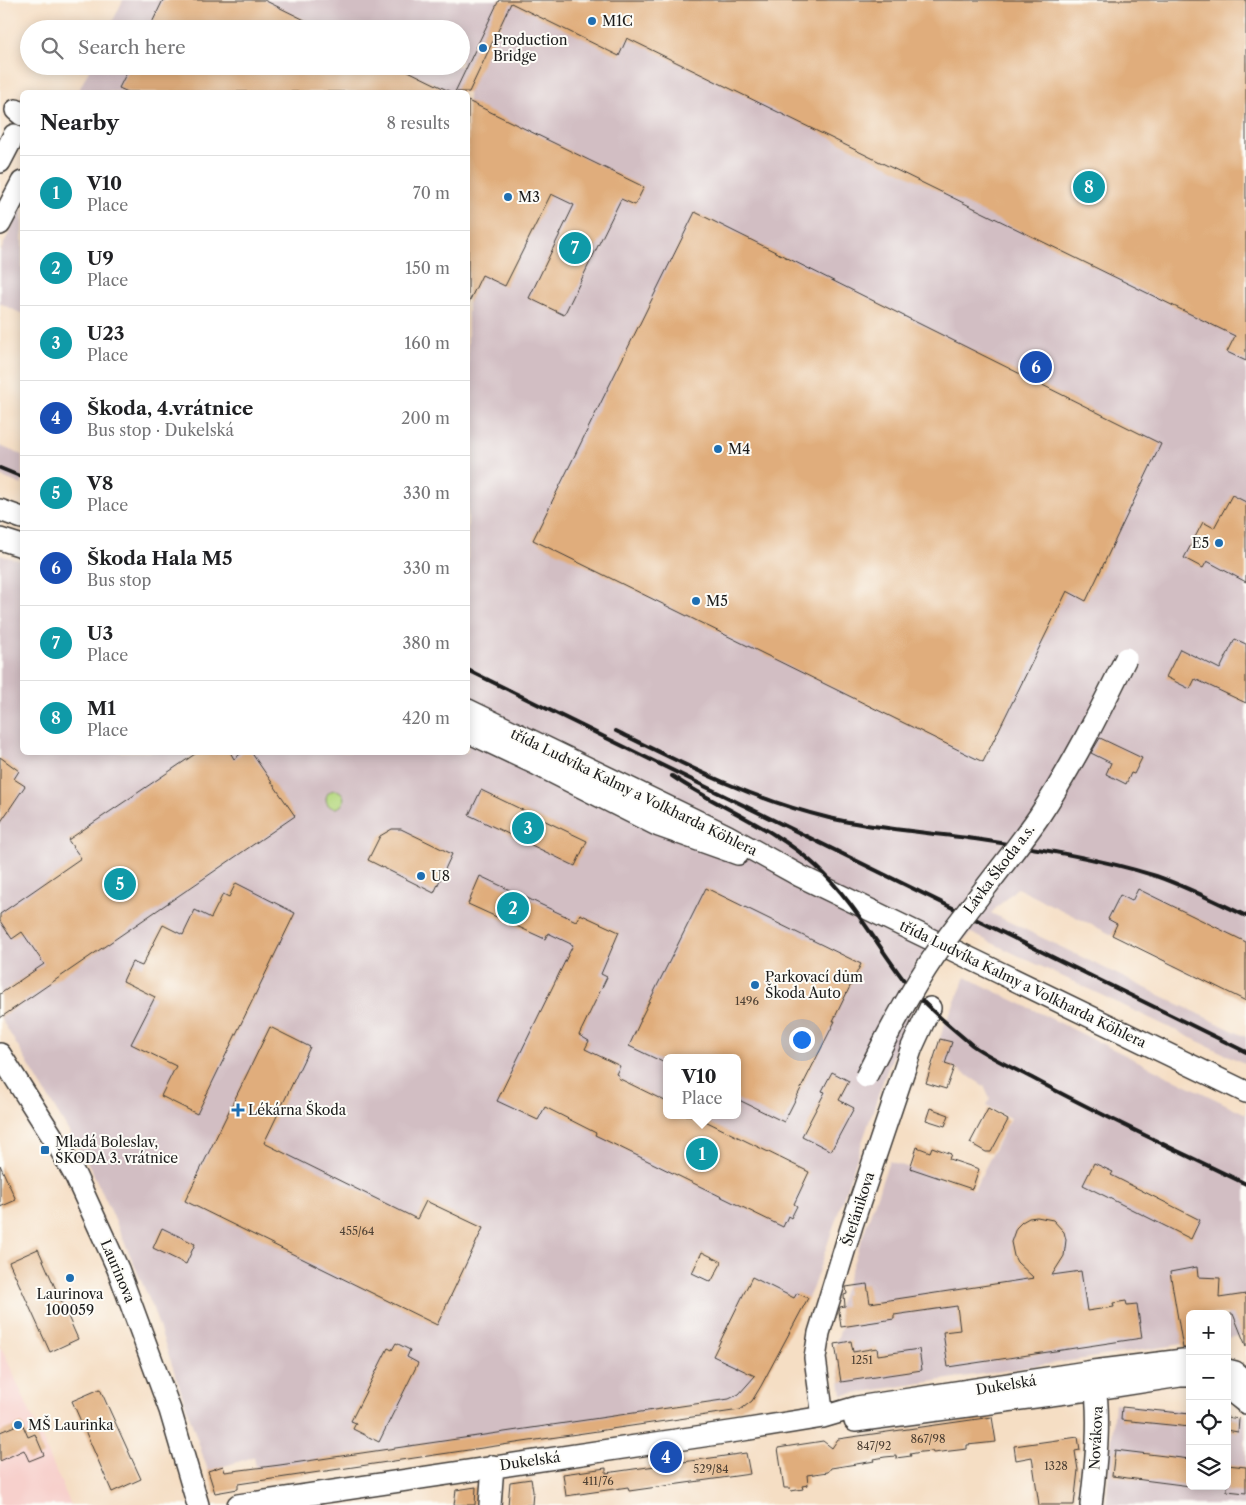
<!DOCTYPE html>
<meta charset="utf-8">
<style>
:root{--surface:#fff;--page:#f2f2f2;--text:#202124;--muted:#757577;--line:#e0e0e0;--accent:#d93025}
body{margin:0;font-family:"Libre Caslon Text",serif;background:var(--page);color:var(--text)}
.controls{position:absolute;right:15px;bottom:15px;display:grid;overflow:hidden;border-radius:8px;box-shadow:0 2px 12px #0003}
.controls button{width:45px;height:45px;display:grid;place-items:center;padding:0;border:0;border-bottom:1px solid var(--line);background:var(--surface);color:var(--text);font:25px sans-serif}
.you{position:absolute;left:801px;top:1039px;width:18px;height:18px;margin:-12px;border:4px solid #fff;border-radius:50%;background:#1a73e8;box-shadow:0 0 0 8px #1a73e833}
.badge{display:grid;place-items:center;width:32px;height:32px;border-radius:50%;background:var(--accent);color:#fff;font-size:16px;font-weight:700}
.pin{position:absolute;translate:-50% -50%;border:2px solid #fff;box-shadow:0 1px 5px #0006}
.popup{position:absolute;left:663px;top:1054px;width:78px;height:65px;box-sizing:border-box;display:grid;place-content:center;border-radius:8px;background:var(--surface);filter:drop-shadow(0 1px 4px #0005);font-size:16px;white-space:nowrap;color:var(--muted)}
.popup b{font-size:19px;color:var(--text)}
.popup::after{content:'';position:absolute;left:50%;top:100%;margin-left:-10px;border:10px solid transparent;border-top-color:var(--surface)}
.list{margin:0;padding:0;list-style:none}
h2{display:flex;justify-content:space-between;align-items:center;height:65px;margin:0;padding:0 20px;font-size:21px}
h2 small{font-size:16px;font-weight:400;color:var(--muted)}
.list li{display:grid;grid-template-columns:32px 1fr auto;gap:15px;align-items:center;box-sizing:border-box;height:75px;padding:0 20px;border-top:1px solid var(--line)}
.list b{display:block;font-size:19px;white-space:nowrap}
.list p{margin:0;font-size:16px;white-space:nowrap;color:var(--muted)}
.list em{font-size:16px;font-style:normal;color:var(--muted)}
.icon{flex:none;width:28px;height:28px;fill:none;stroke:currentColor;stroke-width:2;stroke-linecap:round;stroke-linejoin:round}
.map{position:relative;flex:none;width:1246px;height:1505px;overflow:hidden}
.search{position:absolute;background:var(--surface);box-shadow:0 2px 12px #0003;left:20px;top:20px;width:450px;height:55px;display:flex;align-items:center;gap:12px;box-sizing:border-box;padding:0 18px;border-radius:28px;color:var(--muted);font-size:19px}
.panel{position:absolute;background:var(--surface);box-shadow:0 2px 12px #0003;left:20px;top:90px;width:450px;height:665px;border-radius:8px}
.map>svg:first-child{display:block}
.built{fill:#f7d0cc}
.industrial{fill:#d2bec3;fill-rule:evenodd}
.green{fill:#b6d880;stroke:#697a4e}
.building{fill:#e0ad7c}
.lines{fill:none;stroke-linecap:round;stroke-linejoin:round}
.minor-casing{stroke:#3d3935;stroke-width:24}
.minor{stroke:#fff;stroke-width:21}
.rail{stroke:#1c1c1c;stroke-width:4}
.minor-bridge-casing{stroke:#3d3935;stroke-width:24;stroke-linecap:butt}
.minor-bridge{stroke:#fff;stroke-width:21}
.poi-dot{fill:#1f6fb2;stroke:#fdfcf7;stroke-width:2}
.labels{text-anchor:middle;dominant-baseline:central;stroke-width:4;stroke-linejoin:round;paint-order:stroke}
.number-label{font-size:11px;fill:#4d4034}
.poi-label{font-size:14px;fill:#1c1c1c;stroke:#fdfcf7;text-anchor:start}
.street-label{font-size:14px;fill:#1c1c1c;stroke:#fdfcf7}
</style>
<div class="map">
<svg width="1246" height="1505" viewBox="0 0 1246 1505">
<rect width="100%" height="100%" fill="#fdfcf7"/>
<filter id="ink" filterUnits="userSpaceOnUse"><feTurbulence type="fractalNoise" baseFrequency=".02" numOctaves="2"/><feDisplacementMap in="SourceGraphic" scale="10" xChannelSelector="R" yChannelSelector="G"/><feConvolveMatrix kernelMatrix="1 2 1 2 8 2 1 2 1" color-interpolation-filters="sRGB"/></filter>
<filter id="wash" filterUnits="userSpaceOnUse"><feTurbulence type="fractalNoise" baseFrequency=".0096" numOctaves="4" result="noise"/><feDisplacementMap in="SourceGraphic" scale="20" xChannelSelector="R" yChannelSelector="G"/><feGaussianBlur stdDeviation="1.12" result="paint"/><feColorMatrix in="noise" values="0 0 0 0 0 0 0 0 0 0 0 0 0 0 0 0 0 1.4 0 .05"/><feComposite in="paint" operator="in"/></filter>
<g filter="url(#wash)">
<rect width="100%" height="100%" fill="#f5dec4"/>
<path class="built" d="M0,1344L71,1505H0Z"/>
<path class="industrial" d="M123,0H1246V1001L1017,888L991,913L1246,1037V1064L971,933L940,963L908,1019L884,1078L813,1287L808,1298L797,1293L750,1381L739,1394L729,1399L289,1464L256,1468L254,1457L208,1471L152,1306L111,1211L90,1167L0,1017V555L22,561V752H468V92H78L91,66H461V29H109ZM667,1058H737V1115H667Z
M22,205V314L0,303V252Z
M0,446L22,455V485L0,476Z
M966,977L1246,1114V1335L1227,1338V1314H1190V1343L842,1395L835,1344L841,1329L838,1307L889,1161L974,1190L1010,1118L986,1106L990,1099L984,1086L956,1068L933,1060L944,1026Z
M1115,1404L1190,1411V1486H1227V1415L1245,1416L1246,1505H1106Z"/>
<path class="green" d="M326 799a9 9 0 1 1 18 0a9 9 0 1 1-18 0Z"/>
<g id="blocks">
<path class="building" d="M163,0H264L323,29H149Z
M499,0H1246V361L1227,352L1235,336L627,38L619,56L511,3L469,92H455Z
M130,66H398L451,92H128L119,88Z
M468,101L644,187L635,205L621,199L564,315L529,298L574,205L551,194L505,286L482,275L468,304Z
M695,212L1161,444L1086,601L1067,591L983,762L533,540Z
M1232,495L1246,502V582L1207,561L1203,568L1184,558L1203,522L1214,528Z
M1235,639L1246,644V703L1195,679L1190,689L1166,677L1180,649L1220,669Z
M1100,738L1142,758L1134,774L1131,773L1126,784L1106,774L1111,763L1091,753Z
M198,752H230L234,759L243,752H251L295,816L0,1018V994L44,964L22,932L12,939L0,921V914L81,858L68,840Z
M0,757L19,771L14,779L25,786L0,823Z
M481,790L587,841L575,866L469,815Z
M392,829H401L452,854L434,893L368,860L380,836Z
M480,876L576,921L580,914L619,932L601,974L607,977L579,1035L589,1041L585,1049L620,1066L616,1074L619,1076L618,1078L667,1102V1115H693L809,1172L794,1204L797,1206L791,1218L788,1216L783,1227L595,1135L596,1133L545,1107L538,1120L497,1101L573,945L548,933L545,939L468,904Z
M236,883L295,913L197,1114L161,1096L176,1066L131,1044L155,997L123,981L132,962L142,966L163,925L183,935L195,910L211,918L223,894L229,897Z
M706,888L861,964L833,1021H835L784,1122L737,1099V1058H667V1064L629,1046L641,1020H640Z
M1138,889L1246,942V1001L1112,935L1117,924L1108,919L1120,895L1132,901Z
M270,1027L310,1047L264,1143L417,1219L426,1201L483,1228L437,1325L185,1201Z
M940,1039L952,1042L945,1064L954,1067L946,1089L926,1083Z
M832,1072L849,1081L839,1100L854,1108L831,1151L802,1136L825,1092L822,1091Z
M930,1108L949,1115L945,1126L926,1120Z
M988,1109L1008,1120L991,1152H986L970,1143Z
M917,1147L930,1152L932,1147L951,1154L949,1159L979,1169L972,1189L910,1168Z
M1094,1163L1113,1172L1111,1175L1200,1220L1191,1239L1083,1185Z
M0,1165L16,1200L0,1207Z
M1037,1217L1053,1220L1064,1232L1066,1240L1064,1256L1052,1275L1081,1271L1087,1311L1114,1307L1113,1303L1126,1301L1127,1305L1137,1304L1142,1338L948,1367L943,1332L960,1330L957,1306L894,1315V1319L841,1327L839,1311L840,1307L845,1306L844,1295L847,1294L846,1287L867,1284L870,1303L1034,1278L1017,1262L1014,1256L1011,1242L1016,1228L1022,1222L1029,1218Z
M162,1228L195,1244L186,1264L153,1248Z
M38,1249L78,1339L50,1352L9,1262Z
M702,1252L722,1262L711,1282L692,1273Z
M1197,1267L1198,1277L1220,1278L1219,1298L1246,1294V1346L1233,1314H1190V1348H1183L1170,1272Z
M752,1277L794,1298L797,1293L808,1298L761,1386L752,1401L740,1410L238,1484V1489L215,1493L208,1471L223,1466L225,1472L280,1465L729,1399L739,1394L755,1376L713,1356Z
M851,1341L853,1352L877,1348L878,1355L919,1349L922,1370L841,1382L835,1344Z
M396,1343L410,1350L407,1357L418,1363L379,1442L353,1429L356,1423L351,1421L388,1348L392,1350Z
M100,1389L141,1479L112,1492L72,1401Z
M1122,1407L1190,1414V1427L1121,1420Z
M992,1417L996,1442L967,1445V1449L933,1453L932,1451L921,1452L910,1454L911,1456L896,1458V1456L885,1457L874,1459L875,1461L831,1468L828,1472L807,1475L808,1485L802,1486L803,1489L791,1491L790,1488H784L778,1448L823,1441L832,1448L838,1439Z
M1227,1417L1239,1419L1238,1432L1227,1430Z
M22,1423L28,1437L35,1434L44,1455L29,1461L24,1450L0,1461V1432Z
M1078,1437L1080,1450L1075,1451L1078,1470L1074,1505H1039L1032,1457L1016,1460L1014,1446Z
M1115,1450L1190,1459V1486L1112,1476Z
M746,1453L750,1474L629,1491L628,1487L566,1496L563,1474L606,1468V1473Z
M1227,1465L1246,1467V1493L1227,1491Z
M531,1479L533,1491L532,1505H508L510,1482Z
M476,1487L475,1505H454L456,1490Z"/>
</g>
</g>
<g filter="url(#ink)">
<use href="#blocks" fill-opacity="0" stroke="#3d3935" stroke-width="1"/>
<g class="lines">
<defs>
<path id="minor" d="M16,110L22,115
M0,162L14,135
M0,224L22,182
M0,510L22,518
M0,539L22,546
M468,710L726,835L800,876L1246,1092
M468,732L538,765L659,826L738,854
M0,1054L59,1147L76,1177L118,1269L170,1410L198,1505
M1227,1370L1235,1372L1246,1381
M1227,1388L1246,1403
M823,1417L815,1358L819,1333L852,1225L912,1047L930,1008
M855,1421L1096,1389L1180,1376H1190
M238,1505L737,1431L823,1417L857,1407L1093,1371L1183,1360L1190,1361
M490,1505L493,1466
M1091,1505C1096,1463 1101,1418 1094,1377"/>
</defs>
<use href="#minor" class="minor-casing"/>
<use href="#minor" class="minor"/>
<path class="rail" d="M0,468L22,477
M468,670L1246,1052
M616,731C685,765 753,800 829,818C877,829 926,832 975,839C1034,848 1099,858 1156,876C1187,887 1217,902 1246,916
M672,776C719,808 774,827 816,866C853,900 876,944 906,983C925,1006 950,1026 972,1045C987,1056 1015,1069 1032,1078C1102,1116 1174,1149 1246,1184"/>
<defs>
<path id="minor-bridge" d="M866,1077C887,1035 909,993 935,955C968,908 1005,865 1038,818C1072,767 1099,713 1126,658"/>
</defs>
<use href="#minor-bridge" class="minor-bridge-casing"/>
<use href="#minor-bridge" class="minor-bridge"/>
</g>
</g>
<g class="poi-dot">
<circle cx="592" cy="21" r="5"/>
<circle cx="483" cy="48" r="5"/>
<circle cx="508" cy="197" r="5"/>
<circle cx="718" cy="449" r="5"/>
<circle cx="1219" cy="543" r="5"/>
<circle cx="696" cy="601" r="5"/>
<circle cx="421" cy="876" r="5"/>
<circle cx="755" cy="985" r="5"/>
<path d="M235.5 1102.5h5v5h5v5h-5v5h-5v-5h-5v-5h5z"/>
<rect x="40" y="1145" width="10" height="10" rx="2.5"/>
<circle cx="70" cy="1278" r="5"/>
<circle cx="18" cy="1425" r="5"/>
</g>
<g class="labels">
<g class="number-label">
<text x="747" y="1001">1496</text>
<text x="357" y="1231">455/64</text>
<text x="862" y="1360">1251</text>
<text x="928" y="1439">867/98</text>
<text x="874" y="1446">847/92</text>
<text x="1056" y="1466">1328</text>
<text x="711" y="1469">529/84</text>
<text x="598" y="1481">411/76</text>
</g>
<g class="poi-label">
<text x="602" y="21">M1C</text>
<text x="493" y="40">Production<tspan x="493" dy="16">Bridge</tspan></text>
<text x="518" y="197">M3</text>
<text x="728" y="449">M4</text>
<text x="1209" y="543" text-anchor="end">E5</text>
<text x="706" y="601">M5</text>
<text x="431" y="876">U8</text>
<text x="765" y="977">Parkovací dům<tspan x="765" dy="16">Škoda Auto</tspan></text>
<text x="248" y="1110">Lékárna Škoda</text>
<text x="55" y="1142">Mladá Boleslav,<tspan x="55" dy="16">ŠKODA 3. vrátnice</tspan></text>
<text x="70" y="1294" text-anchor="middle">Laurinova<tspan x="70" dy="16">100059</tspan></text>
<text x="28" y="1425">MŠ Laurinka</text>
</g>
<g class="street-label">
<text transform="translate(634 792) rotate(26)">třída Ludvíka Kalmy a Volkharda Köhlera</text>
<text transform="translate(999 869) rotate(-53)">Lávka Škoda a.s.</text>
<text transform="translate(1023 984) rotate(26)">třída Ludvíka Kalmy a Volkharda Köhlera</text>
<text transform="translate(858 1209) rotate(-72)">Štefánikova</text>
<text transform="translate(118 1271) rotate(67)">Laurinova</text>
<text transform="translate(1006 1385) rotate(-9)">Dukelská</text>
<text transform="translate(1096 1438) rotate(-87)">Novákova</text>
<text transform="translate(530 1461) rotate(-8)">Dukelská</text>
</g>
</g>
</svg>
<div class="controls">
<button>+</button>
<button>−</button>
<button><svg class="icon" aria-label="locate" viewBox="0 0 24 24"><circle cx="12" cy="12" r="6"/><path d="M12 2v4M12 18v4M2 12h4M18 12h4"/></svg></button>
<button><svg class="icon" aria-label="layers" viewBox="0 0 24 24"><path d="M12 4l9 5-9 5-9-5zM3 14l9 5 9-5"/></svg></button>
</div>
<div class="you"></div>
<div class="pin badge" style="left:702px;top:1154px;background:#0f9aa8">1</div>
<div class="popup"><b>V10</b>Place</div>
<div class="pin badge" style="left:513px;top:908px;background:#0f9aa8">2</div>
<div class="pin badge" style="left:528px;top:828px;background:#0f9aa8">3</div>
<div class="pin badge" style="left:666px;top:1457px;background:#1a4fb4">4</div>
<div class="pin badge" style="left:120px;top:884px;background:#0f9aa8">5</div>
<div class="pin badge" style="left:1036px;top:367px;background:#1a4fb4">6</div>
<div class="pin badge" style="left:575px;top:248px;background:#0f9aa8">7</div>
<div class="pin badge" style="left:1089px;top:187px;background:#0f9aa8">8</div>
<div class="search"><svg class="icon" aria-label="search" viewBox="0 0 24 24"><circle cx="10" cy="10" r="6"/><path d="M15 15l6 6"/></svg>Search here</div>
<section class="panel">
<h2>Nearby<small>8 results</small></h2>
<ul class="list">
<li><span class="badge" style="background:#0f9aa8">1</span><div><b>V10</b><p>Place</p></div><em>70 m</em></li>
<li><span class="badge" style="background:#0f9aa8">2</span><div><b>U9</b><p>Place</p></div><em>150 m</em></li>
<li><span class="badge" style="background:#0f9aa8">3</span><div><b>U23</b><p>Place</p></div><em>160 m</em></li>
<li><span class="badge" style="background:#1a4fb4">4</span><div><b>Škoda, 4.vrátnice</b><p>Bus stop · Dukelská</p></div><em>200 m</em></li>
<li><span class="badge" style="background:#0f9aa8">5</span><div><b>V8</b><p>Place</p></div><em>330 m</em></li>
<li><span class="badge" style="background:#1a4fb4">6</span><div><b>Škoda Hala M5</b><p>Bus stop</p></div><em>330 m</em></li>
<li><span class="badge" style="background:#0f9aa8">7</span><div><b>U3</b><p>Place</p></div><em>380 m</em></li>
<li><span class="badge" style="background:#0f9aa8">8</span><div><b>M1</b><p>Place</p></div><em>420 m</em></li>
</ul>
</section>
</div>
